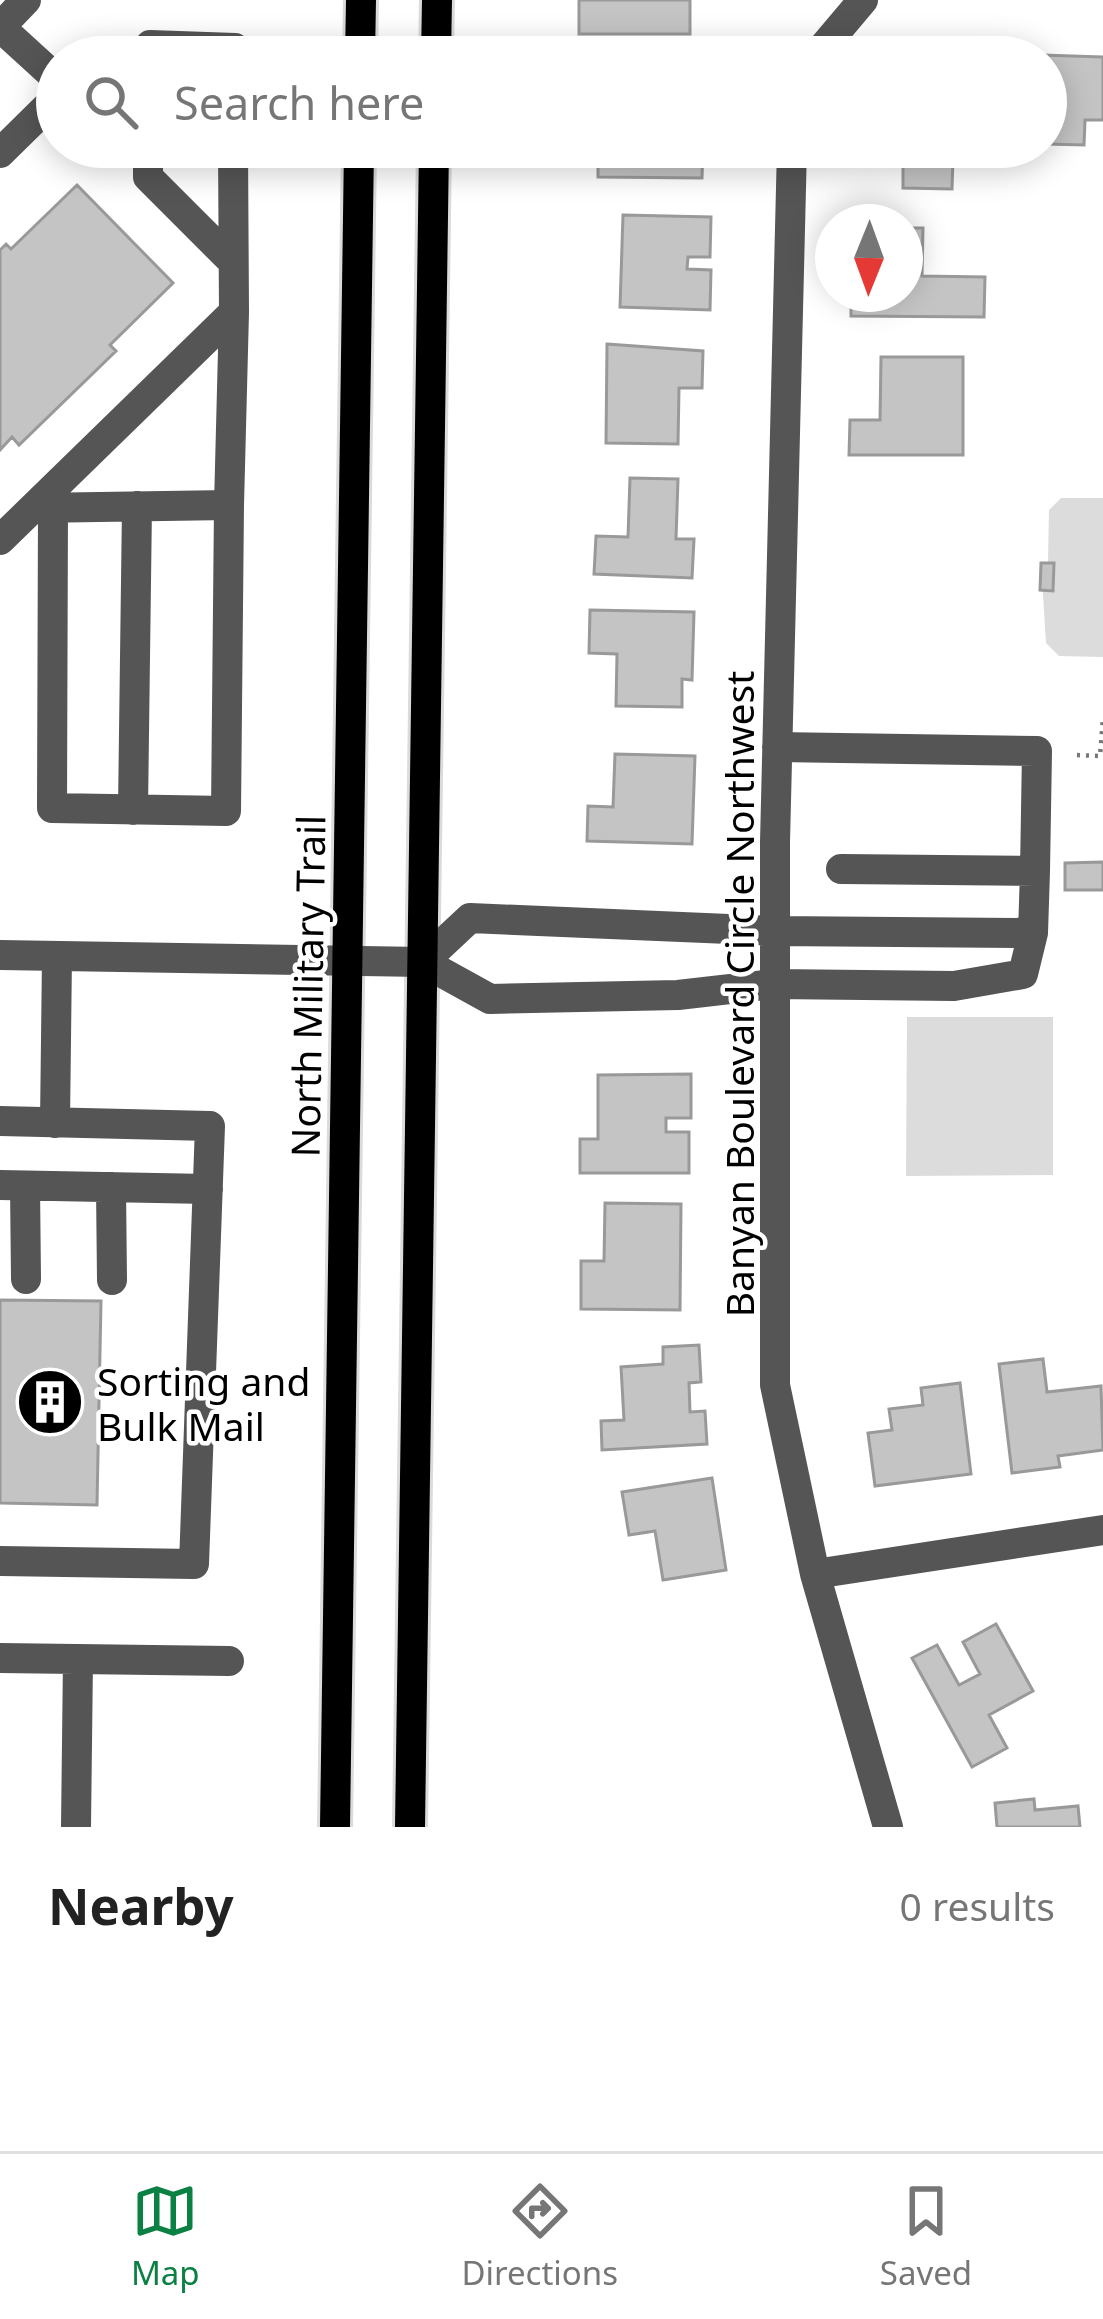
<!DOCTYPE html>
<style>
:root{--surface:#fff;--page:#f2f2f2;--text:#222;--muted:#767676;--line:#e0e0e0;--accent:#0b8043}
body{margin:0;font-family:"Noto Sans",sans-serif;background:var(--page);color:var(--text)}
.compass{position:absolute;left:815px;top:204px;width:108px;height:108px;border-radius:50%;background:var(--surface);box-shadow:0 6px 30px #0003;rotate:181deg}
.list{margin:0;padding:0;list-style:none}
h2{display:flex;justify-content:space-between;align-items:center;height:156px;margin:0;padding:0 48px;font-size:51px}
h2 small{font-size:39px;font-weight:400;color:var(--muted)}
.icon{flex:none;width:66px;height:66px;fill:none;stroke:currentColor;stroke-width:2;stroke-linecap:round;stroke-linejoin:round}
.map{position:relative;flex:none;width:1103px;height:1827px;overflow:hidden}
.search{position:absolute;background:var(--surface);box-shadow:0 6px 30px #0003;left:36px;right:36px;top:36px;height:132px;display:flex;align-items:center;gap:30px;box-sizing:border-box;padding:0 42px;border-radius:66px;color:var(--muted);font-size:45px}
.sheet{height:324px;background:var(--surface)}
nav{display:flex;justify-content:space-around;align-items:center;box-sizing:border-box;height:168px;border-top:3px solid var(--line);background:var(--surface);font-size:33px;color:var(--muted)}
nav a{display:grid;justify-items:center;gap:6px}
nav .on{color:var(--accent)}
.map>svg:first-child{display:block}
.green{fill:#dcdcdc}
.building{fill:#c4c4c4;stroke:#999;stroke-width:3}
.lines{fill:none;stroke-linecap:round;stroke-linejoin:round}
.major-casing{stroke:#dbdbdb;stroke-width:36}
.path{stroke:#777;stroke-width:4.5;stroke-dasharray:3 6;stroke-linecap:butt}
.minor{stroke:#555;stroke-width:30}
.major{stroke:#000;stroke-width:30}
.labels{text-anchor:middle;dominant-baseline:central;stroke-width:9;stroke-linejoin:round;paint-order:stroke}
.street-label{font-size:39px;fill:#000;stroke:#fff}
.poi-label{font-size:39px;fill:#000;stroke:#fff;text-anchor:start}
</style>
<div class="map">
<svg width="1103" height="1827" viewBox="0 0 1103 1827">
<rect width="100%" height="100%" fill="#fff"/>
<path class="green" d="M1061,498H1103V657L1059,656L1046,643L1041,563L1048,562L1049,510Z
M907,1017H1053V1175L906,1176Z"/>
<path class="building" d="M579,0H690V34H579Z
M882,47L1001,50V57H881Z
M1041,55L1103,57V120H1085L1084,145L1046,144V57Z
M598,147H703L702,178L598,177Z
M879,147H915V158L953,159L952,189L903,188V162H879Z
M77,185L173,283L110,345L116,351L19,445L12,437L0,450V250L6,244L11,249Z
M623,215L711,217L710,257H688L687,269L711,270L710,310L620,307Z
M905,228H923L922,276L985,277L984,317L851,316V294H905Z
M607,344L703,351L702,388H679L678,444L606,443Z
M881,357H963V455H849L850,420H880Z
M630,478L678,479L676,539H694L692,578L594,574L596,536L628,537Z
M1041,563H1054L1053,591L1040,590Z
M590,610L694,612L692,680L682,679V707L616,706L617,654L589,653Z
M615,754L695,756L692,844L587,841L588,806L613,807Z
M1103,862V890H1065V863Z
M691,1074V1118H666V1132H689V1173H580V1139H598V1075Z
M605,1203L681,1204L680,1310L581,1309V1261H604Z
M0,1300L101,1301L97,1505L0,1503Z
M699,1345L701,1382L689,1383L690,1412L705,1411L707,1444L602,1450L601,1421L624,1420L621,1367L663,1364V1347Z
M1043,1359L1047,1392L1101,1386L1103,1450L1058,1456L1060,1467L1012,1473L999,1364Z
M960,1383L971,1474L875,1486L868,1433L892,1430L889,1409L923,1405L921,1388Z
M712,1478L726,1570L663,1580L655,1531L629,1535L622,1492Z
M996,1624L1033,1691L989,1715L1007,1748L972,1767L912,1658L937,1645L959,1685L980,1674L963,1642Z
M1034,1799L1035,1810L1078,1806L1080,1827H997L995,1803Z"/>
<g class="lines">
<defs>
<path id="major" d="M360,57L361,0
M436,57L437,0
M335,1827L359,147
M410,1827L434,147"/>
</defs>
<use href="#major" class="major-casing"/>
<path class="path" d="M1077,755L1100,756L1103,718"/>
<path class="minor" d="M1,26L26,0
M0,27L57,79
M150,57V45L235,48V57
M815,57L863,0
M148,147V177L232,261
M233,147L234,312
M792,147L775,842V1385L815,1574L888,1827
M0,153L57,97
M53,508L52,808L226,811L229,505
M0,540L234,312L229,505L34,508
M777,747L1037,751L1035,871L841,869
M133,810L137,506
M0,955L423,962L490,999L678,995L774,984L954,986L1023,974L1033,933L1035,871
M423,962L470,918L775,931L1033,933
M0,1121L210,1126L194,1564L0,1561
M55,1123L57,956
M0,1185L208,1189
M25,1186L26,1279
M111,1187L112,1280
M815,1574L1103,1530
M0,1658L229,1661
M76,1827L78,1659"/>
<use href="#major" class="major"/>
</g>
<defs>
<symbol id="building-disc" viewBox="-11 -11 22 22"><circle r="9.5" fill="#000" stroke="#fff"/><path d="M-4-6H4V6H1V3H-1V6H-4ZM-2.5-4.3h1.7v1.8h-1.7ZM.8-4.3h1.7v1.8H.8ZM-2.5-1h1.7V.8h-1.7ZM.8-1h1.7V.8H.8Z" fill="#fff"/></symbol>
</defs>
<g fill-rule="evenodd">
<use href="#building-disc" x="12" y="1364" width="76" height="76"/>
</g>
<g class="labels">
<g class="street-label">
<text transform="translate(307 986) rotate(-89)">North Military Trail</text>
<text transform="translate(738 994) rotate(-90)">Banyan Boulevard Circle Northwest</text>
</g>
<g class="poi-label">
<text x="97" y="1380">Sorting and<tspan x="97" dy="45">Bulk Mail</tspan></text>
</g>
</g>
</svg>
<svg class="compass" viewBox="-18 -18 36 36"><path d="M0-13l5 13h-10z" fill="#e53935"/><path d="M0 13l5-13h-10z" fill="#767676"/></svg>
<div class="search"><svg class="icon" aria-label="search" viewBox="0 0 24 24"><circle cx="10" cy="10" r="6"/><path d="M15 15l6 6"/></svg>Search here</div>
</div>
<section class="sheet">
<h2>Nearby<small>0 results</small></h2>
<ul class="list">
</ul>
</section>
<nav>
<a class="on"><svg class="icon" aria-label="map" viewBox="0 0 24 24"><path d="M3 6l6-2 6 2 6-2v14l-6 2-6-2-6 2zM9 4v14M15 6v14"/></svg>Map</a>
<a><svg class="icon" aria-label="directions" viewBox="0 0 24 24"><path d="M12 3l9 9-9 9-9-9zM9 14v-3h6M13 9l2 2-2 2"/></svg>Directions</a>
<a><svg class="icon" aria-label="saved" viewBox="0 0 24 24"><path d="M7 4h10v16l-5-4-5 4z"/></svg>Saved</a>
</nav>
